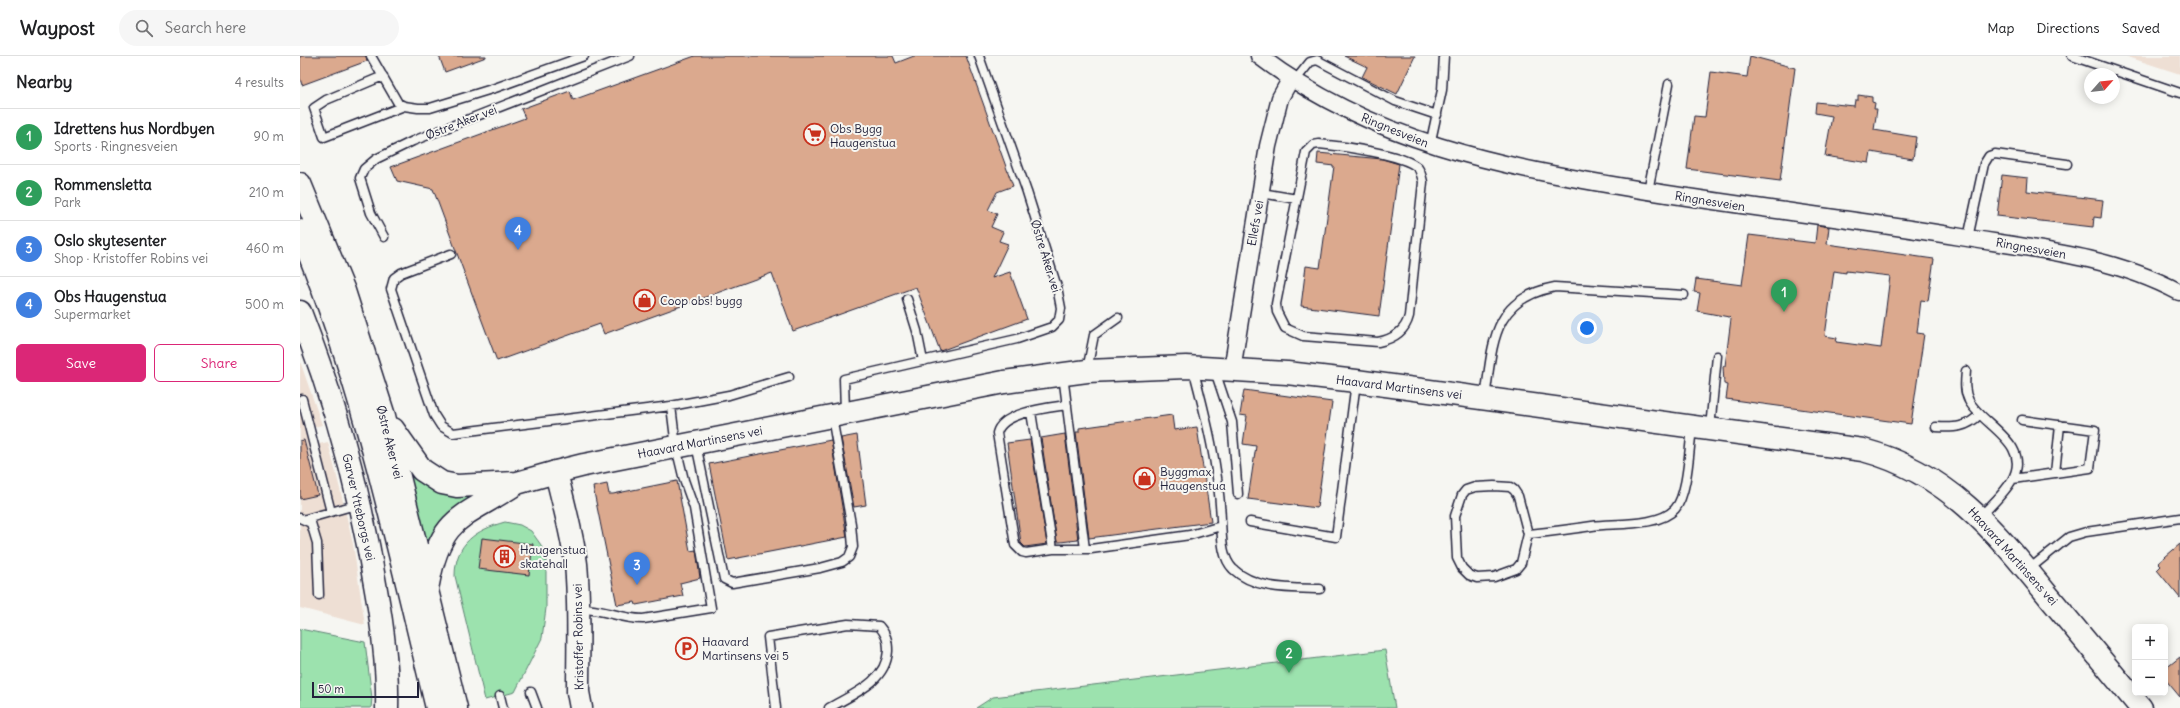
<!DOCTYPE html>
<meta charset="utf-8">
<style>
:root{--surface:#fff;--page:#f6f6f6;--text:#202124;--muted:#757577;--line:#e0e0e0;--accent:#db2777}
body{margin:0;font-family:Delius,sans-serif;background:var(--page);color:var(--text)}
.controls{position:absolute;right:12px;bottom:12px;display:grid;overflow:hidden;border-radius:6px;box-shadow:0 2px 10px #0003}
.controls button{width:36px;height:36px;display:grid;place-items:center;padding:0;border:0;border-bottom:1px solid var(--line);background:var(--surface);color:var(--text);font:20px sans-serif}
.compass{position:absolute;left:1784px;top:12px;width:36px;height:36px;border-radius:50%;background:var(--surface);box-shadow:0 2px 10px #0003;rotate:63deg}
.scale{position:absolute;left:12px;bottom:10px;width:107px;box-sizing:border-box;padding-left:4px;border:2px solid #22223b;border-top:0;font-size:11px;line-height:14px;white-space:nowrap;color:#22223b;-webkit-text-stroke:3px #f6f6f2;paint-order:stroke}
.you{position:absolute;left:1287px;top:272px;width:14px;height:14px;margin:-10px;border:3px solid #fff;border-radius:50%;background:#1a73e8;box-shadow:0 0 0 6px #1a73e833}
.badge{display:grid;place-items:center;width:26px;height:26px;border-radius:50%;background:var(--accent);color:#fff;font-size:13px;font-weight:700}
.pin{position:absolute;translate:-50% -33px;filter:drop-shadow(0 1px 2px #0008)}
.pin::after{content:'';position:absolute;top:21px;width:14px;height:12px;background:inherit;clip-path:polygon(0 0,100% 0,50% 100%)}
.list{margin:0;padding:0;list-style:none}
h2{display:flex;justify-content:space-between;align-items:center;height:52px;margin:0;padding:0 16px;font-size:17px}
h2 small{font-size:13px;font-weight:400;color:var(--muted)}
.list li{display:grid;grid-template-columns:26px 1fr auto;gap:12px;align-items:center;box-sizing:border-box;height:56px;padding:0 16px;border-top:1px solid var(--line)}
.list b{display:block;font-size:15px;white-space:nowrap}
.list p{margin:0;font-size:13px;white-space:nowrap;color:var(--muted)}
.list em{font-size:13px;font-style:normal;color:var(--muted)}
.actions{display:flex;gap:8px;padding:12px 16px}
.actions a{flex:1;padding:9px 0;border:1px solid var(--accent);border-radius:6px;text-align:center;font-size:14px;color:var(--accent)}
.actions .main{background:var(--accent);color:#fff}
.icon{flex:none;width:22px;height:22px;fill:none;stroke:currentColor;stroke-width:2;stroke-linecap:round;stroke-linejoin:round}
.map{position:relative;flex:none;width:1880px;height:652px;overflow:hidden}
header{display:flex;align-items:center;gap:24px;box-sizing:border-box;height:56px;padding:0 20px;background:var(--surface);border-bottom:1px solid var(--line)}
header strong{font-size:19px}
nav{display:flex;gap:22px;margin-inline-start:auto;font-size:14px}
.search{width:280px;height:36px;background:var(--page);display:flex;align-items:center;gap:10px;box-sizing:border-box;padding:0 14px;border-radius:22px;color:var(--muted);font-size:15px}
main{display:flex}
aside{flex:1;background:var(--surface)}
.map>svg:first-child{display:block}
.built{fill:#eedfd4}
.green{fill:#9ce2ae;stroke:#5f8274}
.building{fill:#dba98e;stroke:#22223b;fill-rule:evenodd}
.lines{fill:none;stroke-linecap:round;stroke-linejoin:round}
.lane-casing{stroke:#22223b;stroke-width:11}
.street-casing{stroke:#22223b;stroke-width:19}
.secondary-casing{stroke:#22223b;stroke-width:25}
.highway-casing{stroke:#22223b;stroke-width:25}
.lane{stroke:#f6f6f2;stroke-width:8}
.street{stroke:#f6f6f2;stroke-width:16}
.secondary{stroke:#f6f6f2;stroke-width:22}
.highway{stroke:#f6f6f2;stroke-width:22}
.labels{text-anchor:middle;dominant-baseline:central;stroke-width:4;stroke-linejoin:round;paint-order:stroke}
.street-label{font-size:12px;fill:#22223b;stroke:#f6f6f2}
.poi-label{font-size:12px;fill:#22223b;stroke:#f6f6f2;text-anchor:start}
</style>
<header>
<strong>Waypost</strong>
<div class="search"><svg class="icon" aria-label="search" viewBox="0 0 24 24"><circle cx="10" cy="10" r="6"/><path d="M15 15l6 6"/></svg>Search here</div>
<nav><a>Map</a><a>Directions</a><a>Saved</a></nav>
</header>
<main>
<aside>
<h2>Nearby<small>4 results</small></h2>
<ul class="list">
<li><span class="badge" style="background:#2e9e5b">1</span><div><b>Idrettens hus Nordbyen</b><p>Sports · Ringnesveien</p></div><em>90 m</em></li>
<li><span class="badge" style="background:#2e9e5b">2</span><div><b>Rommensletta</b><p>Park</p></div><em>210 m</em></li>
<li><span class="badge" style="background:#3f7fe0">3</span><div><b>Oslo skytesenter</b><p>Shop · Kristoffer Robins vei</p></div><em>460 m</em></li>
<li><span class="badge" style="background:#3f7fe0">4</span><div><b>Obs Haugenstua</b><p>Supermarket</p></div><em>500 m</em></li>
</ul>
<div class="actions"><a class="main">Save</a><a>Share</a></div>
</aside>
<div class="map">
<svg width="1880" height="652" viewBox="0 0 1880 652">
<rect width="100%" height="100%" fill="#f6f6f2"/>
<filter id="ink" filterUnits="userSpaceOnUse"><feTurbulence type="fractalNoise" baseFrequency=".025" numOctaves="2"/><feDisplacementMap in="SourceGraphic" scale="8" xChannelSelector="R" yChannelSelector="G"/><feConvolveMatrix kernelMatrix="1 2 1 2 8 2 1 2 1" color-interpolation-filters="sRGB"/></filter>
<g filter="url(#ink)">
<path class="built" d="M1825,0H1880V18Z
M0,305L22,369L14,371L19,388L28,386L40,433L53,488L65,569L0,552Z"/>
<path class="green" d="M105,407L183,438L129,496Z
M205,466L220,469L231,475L241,489L246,502V552L242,582L215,636L185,644L155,520C155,487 176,474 205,466Z
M0,573L65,586L72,642L71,652H0Z
M1085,594L1095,652H676L693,641Z"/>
<path class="building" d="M0,0H66L67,5L2,29L0,22Z
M139,0H186V1L145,16Z
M395,0H593L596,7L614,0H666L713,130L697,136L688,154L697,158L691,171L703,176L699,185L708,188L692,222L710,216L727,263L640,295L616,231L493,275L472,217L304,278L300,268L197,305L133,133L97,125L91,111L225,62L221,53L270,35L273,44Z
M1044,0H1115L1097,38L1062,21L1067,11Z
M1450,0L1495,12L1480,125L1387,113L1394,60L1405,61L1411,16L1447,21Z
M1558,39L1572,41V46L1575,47L1574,53H1577L1574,74L1616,81L1613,103L1571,96L1569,107L1525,100L1532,60L1515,57L1516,46L1554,50L1555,44H1558Z
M1018,97L1082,103L1099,108L1079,260L1001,250L1006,210L1020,212L1034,110L1017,108Z
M1702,119L1728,122L1727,135L1803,144L1801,162L1794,161L1793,171L1697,160Z
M1517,169L1529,171L1527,188L1634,203L1628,245L1621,244L1617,277L1624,278L1611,368L1426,343L1428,329L1424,328L1423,310H1425L1431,263L1429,261L1397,255L1400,237L1394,236L1396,223L1442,229L1449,179L1515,187ZM1534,215L1546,217V215L1590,220L1581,292L1536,286L1537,282L1525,280Z
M944,334L1032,346L1017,452L948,443L956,390L943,388L947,360L940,359Z
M872,359L874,374L897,371L911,466L789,482L776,376H779V372Z
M765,378L778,484L760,486H757L741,382Z
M557,379L566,449L554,451L541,382Z
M4,384L18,439L0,443V385Z
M531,384L547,481L428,504L409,408Z
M730,384L747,488L725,491L721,487L707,387Z
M377,425L390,495L396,494L400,522L380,527L383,540L336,549L335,546L317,549L293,431L307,428L309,438H313Z
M182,482L233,488L229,519L178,513Z
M1880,488V542L1857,514L1861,510L1858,507Z
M1880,601V641L1865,623V613Z"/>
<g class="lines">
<defs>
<path id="lane" d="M71,0L98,47L104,50L118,52H130L195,32L284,0
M1772,0L1880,37
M83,20L26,44L14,52L24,81L104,50
M994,26L1010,6L1017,4L1095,45L1137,59
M1019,88C1041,90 1104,98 1118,112C1121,116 1122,122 1123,126L1109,260C1105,276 1093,283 1078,286L1003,280L985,272L977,256L976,248L1006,96L1013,89Z
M1130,89L1142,34L1144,0
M1348,135L1369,28
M961,137L997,143
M84,181L71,157L60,122L64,113L76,103L113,85L330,0
M1668,182L1684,108L1689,100L1695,98L1767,108
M151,198L101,217L94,222L91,233L134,359L141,370L153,377L371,350L429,339L489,321
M607,243L617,275L623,305
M893,312C906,361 919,413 921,464C922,480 921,501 933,513C955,534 992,532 1020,533
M787,314L794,279L818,262
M915,315L932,366L938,438
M1666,315C1665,326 1664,335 1669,345C1682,369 1733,388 1712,424C1704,438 1691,449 1680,461
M763,319L785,493
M1185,342C1193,289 1191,243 1255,231L1384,239
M2,343L31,456
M767,349C748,352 702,356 697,377L715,489L722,496L726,497L753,493H791L890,479L921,470
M545,356L544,323L717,283L752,271L759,264L761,252L757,231L727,136L679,0
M731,356L753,493
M1636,371C1654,372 1667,372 1680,358
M1410,372L1417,300
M396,388L424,523L432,527L520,512L542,506L549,501L553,491L551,468L532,361
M1755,417L1760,369
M1713,423L1790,412L1795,374L1722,364
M1194,430L1210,431L1214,434L1218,440L1228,478L1221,507L1216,513L1194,521L1177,522L1169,519L1162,512L1157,502L1155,460L1162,439L1166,434L1175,431Z
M0,462L11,467L17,487L19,539
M6,463L59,448
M950,466L1036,481L1056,326
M1228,478C1250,476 1271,473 1292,470C1315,467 1359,471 1375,453C1388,438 1389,393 1392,373
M1728,514L1769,481L1786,476L1880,462
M279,553C303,552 319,563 343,563L411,552L394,452L384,424L376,391L371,350
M231,636L237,652
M200,640L203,652
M476,652L468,581L548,568L579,570C586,578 588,584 588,595C586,626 553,638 529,652"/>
<path id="street" d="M959,0C1071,85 1201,111 1336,133C1444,151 1553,163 1661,181C1735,193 1812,200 1879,236
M932,314L968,90L980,42L990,24"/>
<path id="secondary" d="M0,256C35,346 61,439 76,534C83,573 88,612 87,652
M281,652L278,636C278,594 280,551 276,508C272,477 263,446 256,416L284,409L704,326L787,315L886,311L987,317L1056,325L1563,394C1649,417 1696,476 1750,542C1780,578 1810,615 1841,652"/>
<path id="highway" d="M0,128L44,235L84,360L156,652
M0,175C64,328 98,492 137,652
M93,373L122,414L142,427L157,430L217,427L256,416
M128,528C141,458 164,462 217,427"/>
</defs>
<use href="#lane" class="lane-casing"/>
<use href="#street" class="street-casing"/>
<use href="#secondary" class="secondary-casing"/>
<use href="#highway" class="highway-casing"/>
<use href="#lane" class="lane"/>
<use href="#street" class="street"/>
<use href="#secondary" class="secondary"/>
<use href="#highway" class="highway"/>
</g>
</g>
<defs>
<symbol id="supermarket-ring" viewBox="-11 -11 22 22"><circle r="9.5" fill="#f6f6f2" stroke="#c8321e" stroke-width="1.5"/><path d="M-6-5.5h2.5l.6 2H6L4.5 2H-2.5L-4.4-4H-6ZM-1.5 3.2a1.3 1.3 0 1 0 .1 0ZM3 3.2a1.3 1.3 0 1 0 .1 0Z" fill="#c8321e"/></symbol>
<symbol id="shop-ring" viewBox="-11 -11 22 22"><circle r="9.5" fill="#f6f6f2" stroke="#c8321e" stroke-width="1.5"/><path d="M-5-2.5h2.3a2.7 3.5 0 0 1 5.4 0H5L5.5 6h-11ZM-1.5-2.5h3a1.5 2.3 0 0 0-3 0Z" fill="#c8321e"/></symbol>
<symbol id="building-ring" viewBox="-11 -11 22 22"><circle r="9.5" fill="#f6f6f2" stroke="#c8321e" stroke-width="1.5"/><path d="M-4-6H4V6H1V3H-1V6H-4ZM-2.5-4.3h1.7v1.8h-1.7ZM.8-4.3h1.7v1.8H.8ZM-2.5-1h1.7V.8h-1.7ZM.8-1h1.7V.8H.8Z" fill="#c8321e"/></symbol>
<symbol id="parking-ring" viewBox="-11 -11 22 22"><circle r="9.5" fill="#f6f6f2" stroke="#c8321e" stroke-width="1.5"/><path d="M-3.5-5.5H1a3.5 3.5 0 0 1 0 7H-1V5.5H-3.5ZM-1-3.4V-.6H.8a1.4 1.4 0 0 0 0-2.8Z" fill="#c8321e"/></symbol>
</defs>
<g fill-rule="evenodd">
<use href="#supermarket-ring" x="502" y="66" width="25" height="25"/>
<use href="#shop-ring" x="332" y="232" width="25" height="25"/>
<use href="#shop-ring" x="832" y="410" width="25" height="25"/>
<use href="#building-ring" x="192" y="488" width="25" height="25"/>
<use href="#parking-ring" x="374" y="580" width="25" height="25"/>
</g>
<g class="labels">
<g class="street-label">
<text transform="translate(161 66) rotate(-21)">Østre Aker vei</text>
<text transform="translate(1095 74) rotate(22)">Ringnesveien</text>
<text transform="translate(1410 145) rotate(9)">Ringnesveien</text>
<text transform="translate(955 167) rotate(-80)">Ellefs vei</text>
<text transform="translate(1731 192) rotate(10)">Ringnesveien</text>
<text transform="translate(746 200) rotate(73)">Østre Aker vei</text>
<text transform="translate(1099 331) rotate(7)">Haavard Martinsens vei</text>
<text transform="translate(90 386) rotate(76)">Østre Aker vei</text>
<text transform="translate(400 386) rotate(-11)">Haavard Martinsens vei</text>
<text transform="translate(59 451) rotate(77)">Garver Ytteborgs vei</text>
<text transform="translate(1713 500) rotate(48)">Haavard Martinsens vei</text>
<text transform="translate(278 581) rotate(-91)">Kristoffer Robins vei</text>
</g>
<g class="poi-label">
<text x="530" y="72">Obs Bygg<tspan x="530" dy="14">Haugenstua</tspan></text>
<text x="360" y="244">Coop obs! bygg</text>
<text x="860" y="415">Byggmax<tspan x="860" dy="14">Haugenstua</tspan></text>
<text x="220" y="493">Haugenstua<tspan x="220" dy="14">skatehall</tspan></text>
<text x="402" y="585">Haavard<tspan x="402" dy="14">Martinsens vei 5</tspan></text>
</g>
</g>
</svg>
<div class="controls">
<button>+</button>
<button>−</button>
</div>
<svg class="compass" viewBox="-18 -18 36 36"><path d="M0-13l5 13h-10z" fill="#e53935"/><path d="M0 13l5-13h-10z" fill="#757577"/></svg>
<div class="scale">50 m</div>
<div class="you"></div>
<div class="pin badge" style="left:1484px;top:256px;background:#2e9e5b">1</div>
<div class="pin badge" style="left:989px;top:617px;background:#2e9e5b">2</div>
<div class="pin badge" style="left:337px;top:529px;background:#3f7fe0">3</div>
<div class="pin badge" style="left:218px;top:194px;background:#3f7fe0">4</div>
</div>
</main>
